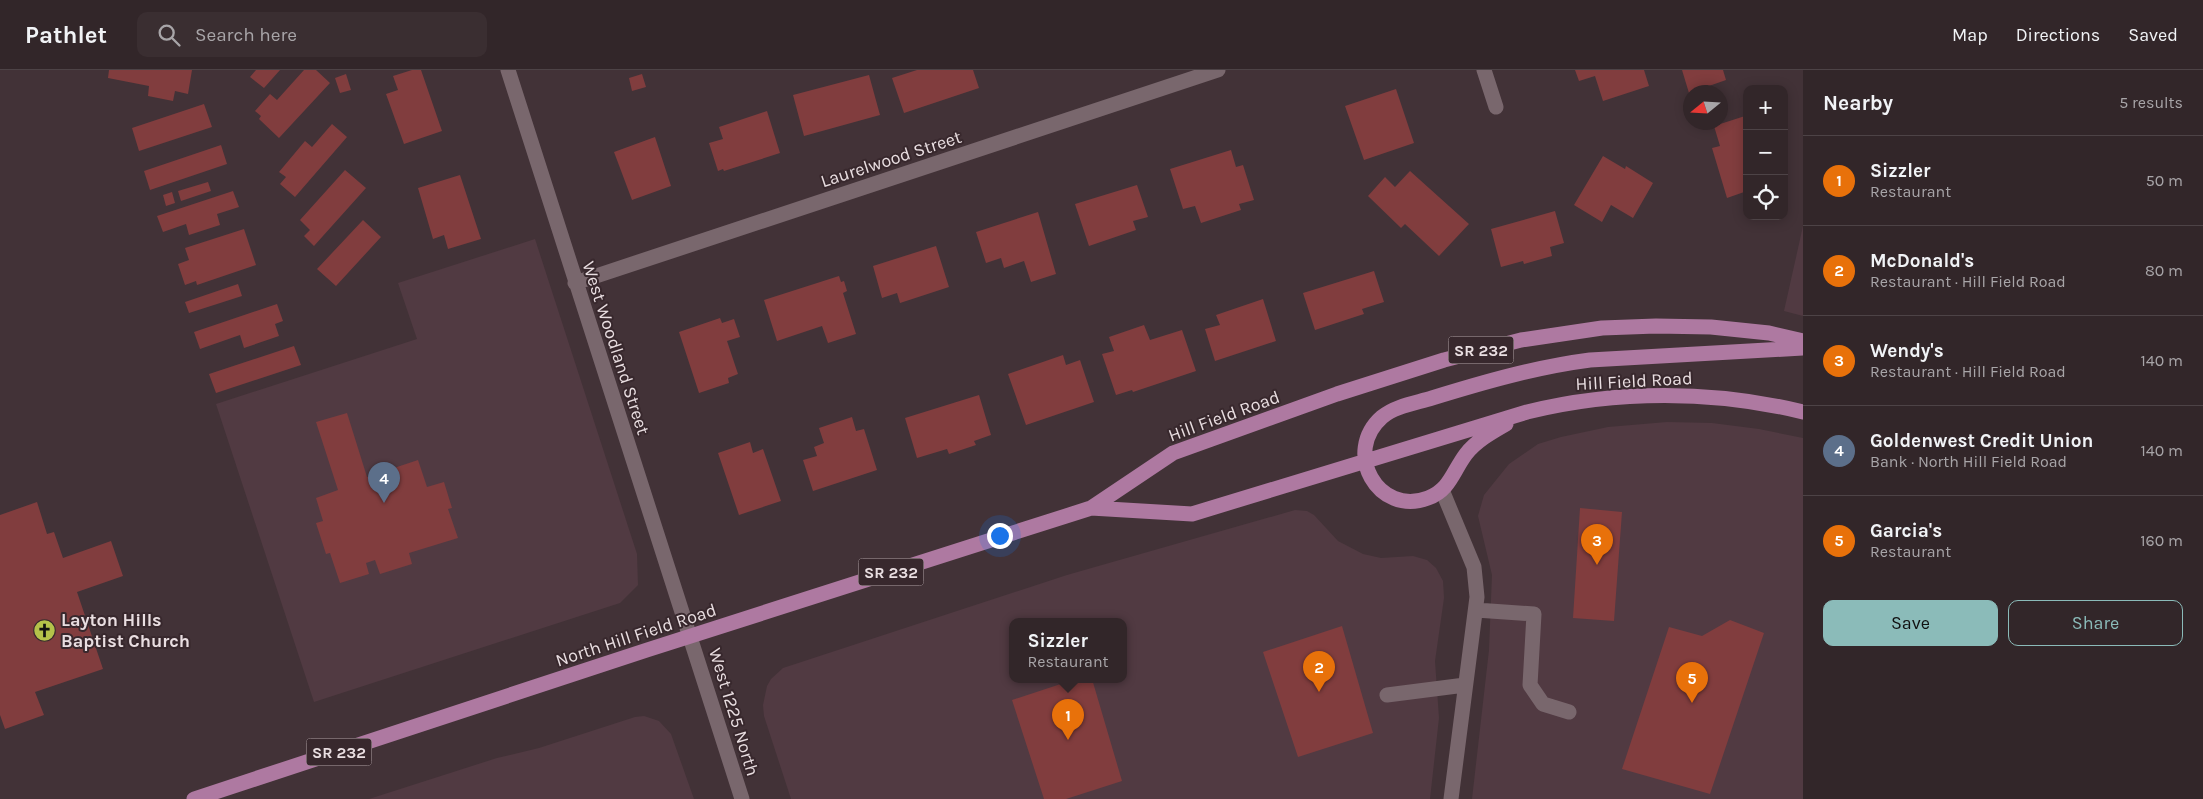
<!DOCTYPE html>
<meta charset="utf-8">
<style>
:root{--surface:#322629;--page:#3a2e31;--text:#f1f3f6;--muted:#a8a5a8;--line:#4d4346;--accent:#8bbbb9}
body{margin:0;font-family:Karla,sans-serif;background:var(--page);color:var(--text)}
.controls{position:absolute;right:15px;top:15px;display:grid;overflow:hidden;border-radius:10px;box-shadow:0 2px 12px #0003}
.controls button{width:45px;height:45px;display:grid;place-items:center;padding:0;border:0;border-bottom:1px solid var(--line);background:var(--surface);color:var(--text);font:25px sans-serif}
.compass{position:absolute;left:1683px;top:15px;width:45px;height:45px;border-radius:50%;background:var(--surface);box-shadow:0 2px 12px #0003;rotate:252deg}
.you{position:absolute;left:999px;top:465px;width:18px;height:18px;margin:-12px;border:4px solid #fff;border-radius:50%;background:#1a73e8;box-shadow:0 0 0 8px #1a73e833}
.badge{display:grid;place-items:center;width:32px;height:32px;border-radius:50%;background:var(--accent);color:#fff;font-size:16px;font-weight:700}
.pin{position:absolute;translate:-50% -41px;filter:drop-shadow(0 1px 2px #0008)}
.pin::after{content:'';position:absolute;top:26px;width:18px;height:15px;background:inherit;clip-path:polygon(0 0,100% 0,50% 100%)}
.popup{position:absolute;left:1009px;top:548px;width:118px;height:65px;box-sizing:border-box;display:grid;place-content:center;border-radius:10px;background:var(--surface);filter:drop-shadow(0 1px 4px #0005);font-size:16px;white-space:nowrap;color:var(--muted)}
.popup b{font-size:19px;color:var(--text)}
.popup::after{content:'';position:absolute;left:50%;top:100%;margin-left:-10px;border:10px solid transparent;border-top-color:var(--surface)}
.list{margin:0;padding:0;list-style:none}
h2{display:flex;justify-content:space-between;align-items:center;height:65px;margin:0;padding:0 20px;font-size:21px}
h2 small{font-size:16px;font-weight:400;color:var(--muted)}
.list li{display:grid;grid-template-columns:32px 1fr auto;gap:15px;align-items:center;box-sizing:border-box;height:90px;padding:0 20px;border-top:1px solid var(--line)}
.list b{display:block;font-size:19px;white-space:nowrap}
.list p{margin:0;font-size:16px;white-space:nowrap;color:var(--muted)}
.list em{font-size:16px;font-style:normal;color:var(--muted)}
.actions{display:flex;gap:10px;padding:15px 20px}
.actions a{flex:1;padding:11px 0;border:1px solid var(--accent);border-radius:10px;text-align:center;font-size:18px;color:var(--accent)}
.actions .main{background:var(--accent);color:#111}
.icon{flex:none;width:28px;height:28px;fill:none;stroke:currentColor;stroke-width:2;stroke-linecap:round;stroke-linejoin:round}
.map{position:relative;flex:none;width:1803px;height:729px;overflow:hidden}
header{display:flex;align-items:center;gap:30px;box-sizing:border-box;height:70px;padding:0 25px;background:var(--surface);border-bottom:1px solid var(--line)}
header strong{font-size:24px}
nav{display:flex;gap:28px;margin-inline-start:auto;font-size:18px}
.search{width:350px;height:45px;background:var(--page);display:flex;align-items:center;gap:12px;box-sizing:border-box;padding:0 18px;border-radius:10px;color:var(--muted);font-size:19px}
main{display:flex}
aside{flex:1;background:var(--surface)}
.map>svg:first-child{display:block}
.built{fill:#513a42;fill-rule:evenodd}
.building{fill:#813d3e}
.lines{fill:none;stroke-linecap:round;stroke-linejoin:round}
.minor{stroke:#79676d;stroke-width:15}
.major{stroke:#ae79a1;stroke-width:15}
.labels{text-anchor:middle;dominant-baseline:central;stroke-width:4;stroke-linejoin:round;paint-order:stroke}
.shield{fill:#38282d;stroke:#b4a7ab;stroke-width:1}
.shield-label{font-size:16px;font-weight:bold;fill:#e9dee1}
.street-label{font-size:18px;fill:#e9dee1;stroke:#38282d}
.poi-label{font-size:18px;font-weight:bold;fill:#e9dee1;stroke:#38282d;text-anchor:start}
</style>
<header>
<strong>Pathlet</strong>
<div class="search"><svg class="icon" aria-label="search" viewBox="0 0 24 24"><circle cx="10" cy="10" r="6"/><path d="M15 15l6 6"/></svg>Search here</div>
<nav><a>Map</a><a>Directions</a><a>Saved</a></nav>
</header>
<main>
<div class="map">
<svg width="1803" height="729" viewBox="0 0 1803 729">
<rect width="100%" height="100%" fill="#423237"/>
<path class="built" d="M1803,156V246L1784,241Z
M535,169L637,484L638,515L620,533L314,632L216,334L417,269L398,213Z
M1667,352L1712,353L1759,359L1803,368V729H1472L1489,580L1492,505L1478,446L1484,425L1509,394L1538,374L1561,367L1608,357Z
M1295,440L1307,441L1314,445L1338,471L1363,484L1381,488L1413,486L1427,490L1436,498L1443,511L1444,528L1435,591L1439,648L1430,729H791L764,646L763,635L767,616L771,609L783,598L1067,505ZM1013,551H1123V609H1013Z
M644,646L659,651L671,664L694,729H369L497,688L539,678L635,647Z"/>
<path class="building" d="M109,0H192L188,24L175,21L173,31L148,26L149,16L108,8Z
M256,0H280L264,18L250,7Z
M304,0H316L330,13L279,68L259,49L261,46L255,41L270,24L277,30Z
M412,0H421L442,61L404,74L386,24L398,20L393,6Z
M917,0H973L979,18L904,43L892,8Z
M1575,0H1644L1649,16L1603,31L1595,6L1579,11Z
M1682,0H1723L1726,10L1689,23Z
M346,4L351,20L340,23L335,8Z
M642,4L646,17L632,21L629,8Z
M869,5L880,45L804,66L793,25Z
M1396,19L1414,73L1364,90L1345,36Z
M204,34L212,57L139,81L132,58Z
M767,41L780,83L724,101L723,99L718,101L709,73L723,69L719,57Z
M1745,46L1747,121L1727,128L1712,78L1720,76L1714,56Z
M332,54L347,67L295,127L280,114L286,107L279,102L305,71L312,77Z
M655,67L671,116L632,130L614,82Z
M221,75L227,94L150,120L144,101Z
M1231,80L1236,97L1243,95L1254,130L1239,134L1241,140L1201,153L1195,136L1183,139L1170,99Z
M1603,86L1625,99L1626,96L1653,113L1633,148L1611,135L1602,152L1574,135Z
M345,100L366,118L314,176L304,166L310,160L300,150Z
M1410,101L1469,154L1439,186L1405,154L1401,158L1368,126L1385,107L1395,117Z
M460,105L481,169L448,179L444,165L433,169L418,118Z
M208,112L211,121L181,131L178,121Z
M1137,115L1148,147L1133,151L1136,160L1089,176L1075,134Z
M233,121L239,137L217,144L220,155L189,165L186,154L163,162L157,146Z
M172,122L175,133L166,136L163,125Z
M1555,141L1564,173L1550,177L1552,186L1524,194L1523,191L1501,197L1491,159Z
M1038,142L1056,204L1031,212L1024,191L1004,198L1001,188L986,193L976,162Z
M363,150L381,167L336,216L317,199Z
M244,159L256,195L197,215L196,211L185,215L178,194L189,190L185,178Z
M936,176L949,217L900,233L897,223L882,228L873,196Z
M1374,201L1384,232L1362,239L1364,244L1315,260L1303,223Z
M839,206L841,212L844,211L847,221L843,223L856,264L828,273L822,256L777,271L764,230Z
M238,214L242,226L189,243L185,232Z
M1263,229L1276,271L1215,291L1205,259L1220,255L1216,245Z
M277,234L283,251L275,254L279,266L244,278L240,265L200,279L194,262Z
M720,248L722,253L734,249L740,267L727,271L738,304L728,308L729,313L699,323L679,262Z
M1144,255L1150,270L1182,260L1196,301L1133,322L1132,320L1116,325L1102,284L1114,281L1109,267Z
M294,276L301,295L216,323L209,304Z
M1063,285L1066,295L1080,290L1094,332L1026,355L1008,304Z
M979,325L991,365L974,371L976,375L949,384L947,379L917,388L905,348Z
M347,343L367,407L418,390L427,417L444,412L452,438L448,439L458,468L409,483L412,494L380,504L375,490L366,493L369,504L340,513L330,483L326,484L316,453L323,451L316,428L338,420L316,352Z
M852,347L856,361L864,359L877,400L813,421L803,390L817,386L814,377L824,373L819,358Z
M750,372L753,383L763,379L781,431L739,445L718,383Z
M37,432L47,464L54,462L63,488L111,471L123,506L77,522L103,599L35,622L44,645L5,659L0,645V445Z
M1580,438L1622,442L1614,551L1573,548Z
M1730,550L1764,563L1710,724L1622,699L1669,557L1702,566Z
M1342,556L1373,663L1298,687L1263,582Z
M1076,609H1092L1122,711L1066,729H1044L1012,630Z"/>
<g class="lines">
<path class="minor" d="M508,0L742,729
M1484,0L1496,37
M575,213L1218,0
M1442,420L1474,497L1477,527L1451,729
M1476,540L1534,544L1530,615L1543,634L1569,642
M1387,625L1465,615"/>
<path class="major" d="M1506,354C1492,362 1476,371 1466,384C1453,401 1450,420 1428,428C1378,447 1342,382 1382,347C1395,336 1416,333 1432,328C1484,312 1536,297 1590,290L1803,278
M1091,438L1192,444L1527,342C1616,320 1713,320 1803,342
M194,729L647,580L1091,438L1173,383L1337,324L1444,290L1521,270L1602,258L1656,256L1711,257L1769,263L1803,271"/>
</g>
<defs>
<symbol id="church-disc" viewBox="-11 -11 22 22"><circle r="9.5" fill="#b4c24a" stroke="#38282d"/><path d="M-1.2-6h2.4v3.5h3.3v2.4h-3.3V6h-2.4V-.1h-3.3v-2.4h3.3Z" fill="#111"/></symbol>
</defs>
<g fill-rule="evenodd">
<use href="#church-disc" x="32" y="548" width="25" height="25"/>
</g>
<g class="labels">
<g class="shield">
<rect x="1448.5" y="266.5" width="65" height="27" rx="4"/>
<rect x="858.5" y="488.5" width="65" height="27" rx="4"/>
<rect x="306.5" y="668.5" width="65" height="27" rx="4"/>
</g>
<g class="shield-label">
<text x="1481" y="280">SR 232</text>
<text x="891" y="502">SR 232</text>
<text x="339" y="682">SR 232</text>
</g>
<g class="street-label">
<text transform="translate(891 89) rotate(-18)">Laurelwood Street</text>
<text transform="translate(616 278) rotate(72)">West Woodland Street</text>
<text transform="translate(1634 311) rotate(-3)">Hill Field Road</text>
<text transform="translate(1224 346) rotate(-20)">Hill Field Road</text>
<text transform="translate(636 565) rotate(-18)">North Hill Field Road</text>
<text transform="translate(734 642) rotate(73)">West 1225 North</text>
</g>
<g class="poi-label">
<text x="61" y="550">Layton Hills<tspan x="61" dy="21">Baptist Church</tspan></text>
</g>
</g>
</svg>
<div class="controls">
<button>+</button>
<button>−</button>
<button><svg class="icon" aria-label="locate" viewBox="0 0 24 24"><circle cx="12" cy="12" r="6"/><path d="M12 2v4M12 18v4M2 12h4M18 12h4"/></svg></button>
</div>
<svg class="compass" viewBox="-18 -18 36 36"><path d="M0-13l5 13h-10z" fill="#e53935"/><path d="M0 13l5-13h-10z" fill="#a8a5a8"/></svg>
<div class="you"></div>
<div class="pin badge" style="left:1068px;top:670px;background:#e8710a">1</div>
<div class="popup"><b>Sizzler</b>Restaurant</div>
<div class="pin badge" style="left:1319px;top:622px;background:#e8710a">2</div>
<div class="pin badge" style="left:1597px;top:495px;background:#e8710a">3</div>
<div class="pin badge" style="left:384px;top:433px;background:#5c6f8a">4</div>
<div class="pin badge" style="left:1692px;top:633px;background:#e8710a">5</div>
</div>
<aside>
<h2>Nearby<small>5 results</small></h2>
<ul class="list">
<li><span class="badge" style="background:#e8710a">1</span><div><b>Sizzler</b><p>Restaurant</p></div><em>50 m</em></li>
<li><span class="badge" style="background:#e8710a">2</span><div><b>McDonald's</b><p>Restaurant · Hill Field Road</p></div><em>80 m</em></li>
<li><span class="badge" style="background:#e8710a">3</span><div><b>Wendy's</b><p>Restaurant · Hill Field Road</p></div><em>140 m</em></li>
<li><span class="badge" style="background:#5c6f8a">4</span><div><b>Goldenwest Credit Union</b><p>Bank · North Hill Field Road</p></div><em>140 m</em></li>
<li><span class="badge" style="background:#e8710a">5</span><div><b>Garcia's</b><p>Restaurant</p></div><em>160 m</em></li>
</ul>
<div class="actions"><a class="main">Save</a><a>Share</a></div>
</aside>
</main>
